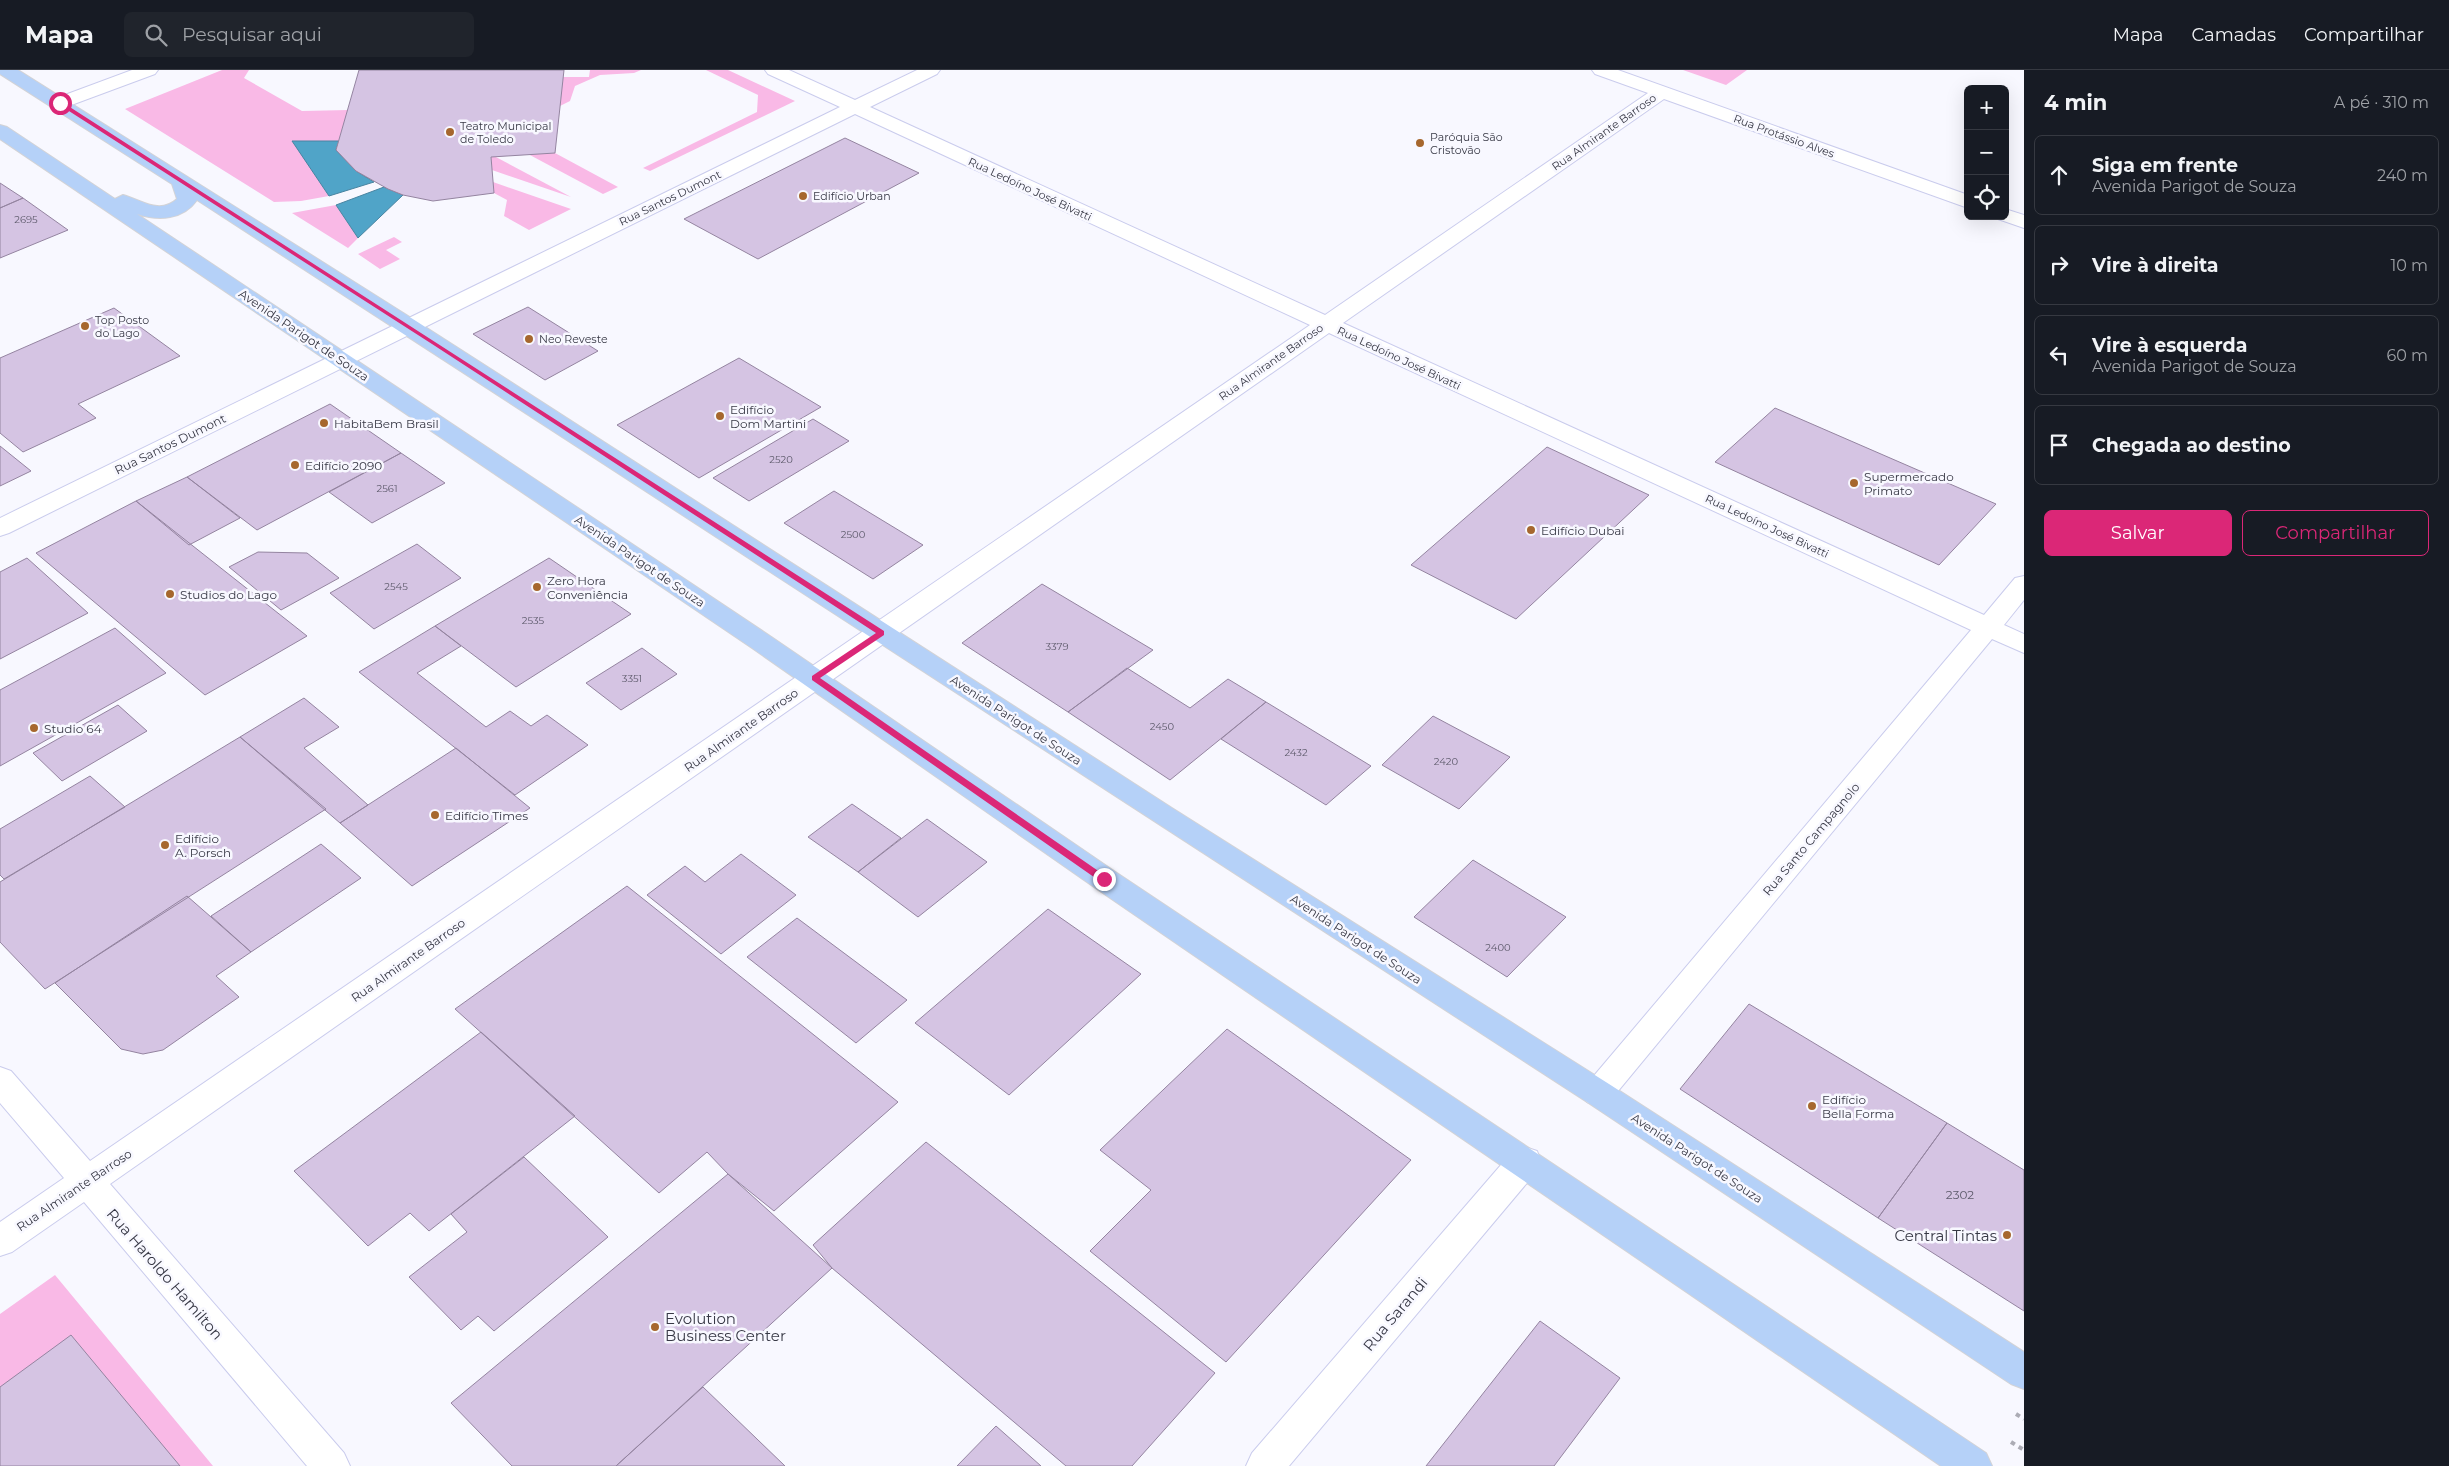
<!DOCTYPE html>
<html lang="pt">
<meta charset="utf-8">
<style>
:root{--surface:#171b24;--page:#20242c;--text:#f1f3f6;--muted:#9ea1a6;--line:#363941;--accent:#db2777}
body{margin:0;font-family:Montserrat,sans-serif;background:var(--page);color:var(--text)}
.controls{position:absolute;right:15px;top:15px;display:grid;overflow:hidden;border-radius:8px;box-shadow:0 5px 20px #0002}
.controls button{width:45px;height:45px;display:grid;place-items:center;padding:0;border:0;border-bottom:1px solid var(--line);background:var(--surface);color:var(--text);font:25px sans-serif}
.stop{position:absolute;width:15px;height:15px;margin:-11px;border:4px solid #db2777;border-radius:50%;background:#fff}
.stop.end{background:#db2777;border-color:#fff;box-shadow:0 1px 5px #0008}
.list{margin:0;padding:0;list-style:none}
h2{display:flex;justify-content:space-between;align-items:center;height:65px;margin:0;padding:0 20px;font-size:21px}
h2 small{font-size:16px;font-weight:400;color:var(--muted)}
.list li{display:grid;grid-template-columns:32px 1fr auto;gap:15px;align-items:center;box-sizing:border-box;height:80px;margin:0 10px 10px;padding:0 10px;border:1px solid var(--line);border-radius:8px}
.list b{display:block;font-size:19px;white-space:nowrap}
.list p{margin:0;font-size:16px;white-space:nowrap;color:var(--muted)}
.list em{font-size:16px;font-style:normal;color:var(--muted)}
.actions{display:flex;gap:10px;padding:15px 20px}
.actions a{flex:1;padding:11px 0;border:1px solid var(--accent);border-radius:8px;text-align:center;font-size:18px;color:var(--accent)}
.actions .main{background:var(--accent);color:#fff}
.icon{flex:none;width:28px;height:28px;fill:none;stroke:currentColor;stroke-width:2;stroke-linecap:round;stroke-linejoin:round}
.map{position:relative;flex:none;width:2024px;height:1396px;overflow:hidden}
header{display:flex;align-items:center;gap:30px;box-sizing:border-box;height:70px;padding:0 25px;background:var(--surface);border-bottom:1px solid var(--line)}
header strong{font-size:24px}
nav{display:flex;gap:28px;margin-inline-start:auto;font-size:18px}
.search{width:350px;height:45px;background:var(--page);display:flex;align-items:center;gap:12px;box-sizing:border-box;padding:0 18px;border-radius:8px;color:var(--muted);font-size:19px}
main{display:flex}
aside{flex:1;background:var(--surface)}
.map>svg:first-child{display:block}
.green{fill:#f9b9e6}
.water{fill:#50a4c8;stroke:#4884a1}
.building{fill:#d5c4e3;stroke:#9484a0}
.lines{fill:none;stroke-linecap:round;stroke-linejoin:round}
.minor-casing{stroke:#cacced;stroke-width:2}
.major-casing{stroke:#d3d3d6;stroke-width:2}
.path{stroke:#acacb5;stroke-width:4;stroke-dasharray:4.5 4.5;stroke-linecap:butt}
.minor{fill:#fff;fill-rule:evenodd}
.major{fill:#b5d1f8;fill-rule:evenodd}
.route{fill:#db2777}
.poi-dot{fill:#a6672e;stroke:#f8f8ff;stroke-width:2}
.labels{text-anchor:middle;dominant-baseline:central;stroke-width:5;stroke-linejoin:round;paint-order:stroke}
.number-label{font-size:10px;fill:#5e5b6c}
.far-poi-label{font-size:11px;fill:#373845;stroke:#f8f8ff;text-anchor:start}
.far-street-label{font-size:11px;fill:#373845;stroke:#f8f8ff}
.street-label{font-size:12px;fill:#373845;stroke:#f8f8ff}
.poi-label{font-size:12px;fill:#373845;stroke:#f8f8ff;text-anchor:start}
.near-number-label{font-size:12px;fill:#5e5b6c}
.near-poi-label{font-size:15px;fill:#373845;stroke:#f8f8ff;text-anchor:end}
.near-street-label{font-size:15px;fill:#373845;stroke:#f8f8ff}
</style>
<header>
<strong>Mapa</strong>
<div class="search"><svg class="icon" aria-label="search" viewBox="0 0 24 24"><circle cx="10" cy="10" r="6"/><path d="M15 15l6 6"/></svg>Pesquisar aqui</div>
<nav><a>Mapa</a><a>Camadas</a><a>Compartilhar</a></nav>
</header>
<main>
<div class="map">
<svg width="2024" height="1396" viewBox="0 0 2024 1396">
<rect width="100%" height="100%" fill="#f8f8ff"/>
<path class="green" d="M222,0H249L244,8L302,41L348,40L339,71H293L329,126L301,131L274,132L125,39Z
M590,0H641L634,3L600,5L575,16L570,31L560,36L563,7H589Z
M706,0H728L795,31L650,101L643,98L757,42L758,25Z
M1683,0H1747L1726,15Z
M555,83L618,117L603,124L528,84Z
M494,86L571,127L492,100L491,87Z
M493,112L571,139L529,160L504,146L507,130L494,123Z
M336,135L358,168L348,178L292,143Z
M394,167L402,172L386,180L400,189L380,199L358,184Z
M55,1205L213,1396H0V1244Z"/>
<path class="water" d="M292,71H339L336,80L356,101L374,112L329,126Z
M384,117L403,125L358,168L336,135Z"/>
<path class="building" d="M359,0H564L555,83L491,87L494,123L433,131L403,125L388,119L356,101L336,80Z
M845,68L919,103L758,189L684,149Z
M0,113L23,128L0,138Z
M23,128L68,160L0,188V138Z
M528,237L598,281L545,310L473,264Z
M114,238L180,286L78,334L96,348L23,382L0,363V288Z
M739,288L821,337L699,408L617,355Z
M330,334L401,383L257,460L187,407Z
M1775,338L1996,434L1939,495L1715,392Z
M813,349L849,371L749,431L713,408Z
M0,376L31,401L0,416Z
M1547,377L1649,425L1516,549L1411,495Z
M401,383L445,413L372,453L329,422Z
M187,407L240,448L189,475L136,431Z
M834,421L923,475L873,509L784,453Z
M136,431L307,566L205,625L36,483Z
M417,474L461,508L374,559L330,523Z
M258,482L307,483L339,508L281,540L229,497Z
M27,488L88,543L0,589V502Z
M549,488L631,544L516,617L435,556Z
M1042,514L1153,580L1068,642L962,573Z
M435,556L461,576L417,603L486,657L510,641L531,656L547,645L588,675L515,725L359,602Z
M115,558L166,603L0,696V620Z
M642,578L677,604L621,640L586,613Z
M1127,598L1190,638L1228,609L1266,632L1170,710L1068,642Z
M304,628L339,657L304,678L368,735L340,753L240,667Z
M1266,632L1371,696L1326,735L1221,669Z
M118,635L147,661L62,711L33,683Z
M1433,646L1510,687L1459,739L1382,695Z
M240,667L326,739L45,919L0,872V812Z
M456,678L530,738L412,816L340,753Z
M90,706L125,737L4,809L0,805V759Z
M852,734L901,768L858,802L808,767Z
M927,749L987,792L918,847L858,802Z
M321,774L361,808L251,882L211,846Z
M741,784L796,825L721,884L647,825L685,796L705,812Z
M1473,790L1566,847L1507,907L1414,847Z
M627,816L898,1032L774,1141L728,1104L707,1082L659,1123L455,939Z
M187,826L251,882L216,906L239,927L163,980L143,984L121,979L55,913Z
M1048,839L1141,904L1009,1025L915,953Z
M797,848L907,930L856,973L747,887Z
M1749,934L1947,1053L1878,1148L1680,1019Z
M1227,959L1411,1090L1226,1292L1090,1181L1151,1120L1100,1080Z
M481,962L575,1046L429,1161L410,1143L368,1176L294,1101Z
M1947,1053L2024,1100V1241L1878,1148Z
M926,1072L1215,1303L1132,1396H1066L832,1198L813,1175Z
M524,1087L608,1167L494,1261L478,1246L461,1260L409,1207L467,1162L451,1144Z
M728,1104L832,1198L616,1396H512L451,1333Z
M1540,1251L1620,1308L1554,1396H1426Z
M71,1265L180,1396H0V1317Z
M703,1317L785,1396H616Z
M996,1356L1041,1396H957Z"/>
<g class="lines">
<defs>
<path id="minor" d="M132,0H158L155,4L66,37H54L51,33L54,29Z
M765,0H789L855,30L917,0H940L937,4L870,37L1325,245L1648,23L1595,4L1592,0H1618L1968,125V138L1664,29L1343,253L1984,545L2015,508L2024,506V530L2004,555L2024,564V583L1992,569L1609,1032L1598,1036L1587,1032L1582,1023L1587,1014L1971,560L1329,263L110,1114L344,1383L350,1396H307L84,1132L12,1182L0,1186V1152L64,1108L0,1033V997L11,1001L90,1091L1310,255L855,44L9,463L0,466V448L840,37L768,4Z
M2005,139L2024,145V158L1998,149L1996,146H2005Z
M1525,1077L1537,1081L1541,1091L1537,1101L1289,1396H1246L1252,1383L1513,1081Z"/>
<path id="major" d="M0,0H18L416,251L1172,738L1609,1014L2024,1282V1319L2011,1314L1587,1032L197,130C183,150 159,151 137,144L770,566L1114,801L1986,1383L1992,1396H1941L1094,817L752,578L0,69V55L7,57L115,129L123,125C142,130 159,145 177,129L172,114L0,4Z"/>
</defs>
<use href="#minor" class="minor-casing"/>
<use href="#major" class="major-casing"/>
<path class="path" d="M2016,1344L2024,1349
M2011,1372L2024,1380"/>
<use href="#minor" class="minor"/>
<use href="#major" class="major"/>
</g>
<path class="route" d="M58,32H62L884,561V565L820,608L1107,807V812H1101L812,610V606L876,563L432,274L58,34Z"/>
<g class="poi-dot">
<circle cx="450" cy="62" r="5"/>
<circle cx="1420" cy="73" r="5"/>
<circle cx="803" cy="126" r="5"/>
<circle cx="85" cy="256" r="5"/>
<circle cx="529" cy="269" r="5"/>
<circle cx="720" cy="346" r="5"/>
<circle cx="324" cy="353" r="5"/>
<circle cx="295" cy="395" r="5"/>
<circle cx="1854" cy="413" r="5"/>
<circle cx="1531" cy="460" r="5"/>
<circle cx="537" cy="517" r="5"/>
<circle cx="170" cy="524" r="5"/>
<circle cx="34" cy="658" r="5"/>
<circle cx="435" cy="745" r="5"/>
<circle cx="165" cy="775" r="5"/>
<circle cx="1812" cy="1036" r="5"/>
<circle cx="2007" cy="1165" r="5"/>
<circle cx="655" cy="1257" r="5"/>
</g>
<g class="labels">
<g class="number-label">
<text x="26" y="149">2695</text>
<text x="781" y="389">2520</text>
<text x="387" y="418">2561</text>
<text x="853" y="464">2500</text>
<text x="396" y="516">2545</text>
<text x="533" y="550">2535</text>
<text x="1057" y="576">3379</text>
<text x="632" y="608">3351</text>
<text x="1162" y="656">2450</text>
<text x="1296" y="682">2432</text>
<text x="1446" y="691">2420</text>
<text x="1498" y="877">2400</text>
</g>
<g class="far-poi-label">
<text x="460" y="56">Teatro Municipal<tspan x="460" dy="13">de Toledo</tspan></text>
<text x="1430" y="67">Paróquia São<tspan x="1430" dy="13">Cristovão</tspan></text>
<text x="813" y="126">Edifício Urban</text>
<text x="95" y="250">Top Posto<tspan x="95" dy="13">do Lago</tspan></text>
<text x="539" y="269">Neo Reveste</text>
</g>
<g class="far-street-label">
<text transform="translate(1604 62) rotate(-35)">Rua Almirante Barroso</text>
<text transform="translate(1784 66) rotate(20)">Rua Protássio Alves</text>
<text transform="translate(1030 119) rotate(25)">Rua Ledoíno José Bivatti</text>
<text transform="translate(670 128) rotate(-26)">Rua Santos Dumont</text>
<text transform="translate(1399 288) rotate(25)">Rua Ledoíno José Bivatti</text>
<text transform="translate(1271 292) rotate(-35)">Rua Almirante Barroso</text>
<text transform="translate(1767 456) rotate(25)">Rua Ledoíno José Bivatti</text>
</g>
<g class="street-label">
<text transform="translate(304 265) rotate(34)">Avenida Parigot de Souza</text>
<text transform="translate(170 374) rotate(-26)">Rua Santos Dumont</text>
<text transform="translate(640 491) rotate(34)">Avenida Parigot de Souza</text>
<text transform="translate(1016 650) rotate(33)">Avenida Parigot de Souza</text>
<text transform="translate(741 660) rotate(-35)">Rua Almirante Barroso</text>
<text transform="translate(1811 769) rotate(-50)">Rua Santo Campagnolo</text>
<text transform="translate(1356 869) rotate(33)">Avenida Parigot de Souza</text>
<text transform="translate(408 890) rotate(-35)">Rua Almirante Barroso</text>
<text transform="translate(1697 1088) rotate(33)">Avenida Parigot de Souza</text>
<text transform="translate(74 1120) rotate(-34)">Rua Almirante Barroso</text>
</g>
<g class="poi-label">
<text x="730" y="339">Edifício<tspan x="730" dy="14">Dom Martini</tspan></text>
<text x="334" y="353">HabitaBem Brasil</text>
<text x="305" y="395">Edifício 2090</text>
<text x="1864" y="406">Supermercado<tspan x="1864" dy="14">Primato</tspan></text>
<text x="1541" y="460">Edifício Dubai</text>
<text x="547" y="510">Zero Hora<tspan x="547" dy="14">Conveniência</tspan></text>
<text x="180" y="524">Studios do Lago</text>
<text x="44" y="658">Studio 64</text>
<text x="445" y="745">Edifício Times</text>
<text x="175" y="768">Edifício<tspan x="175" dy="14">A. Porsch</tspan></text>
<text x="1822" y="1029">Edifício<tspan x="1822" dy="14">Bella Forma</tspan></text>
</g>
<g class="near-number-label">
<text x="1960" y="1124">2302</text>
</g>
<g class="near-poi-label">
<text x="1997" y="1165">Central Tintas</text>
<text x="665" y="1248" text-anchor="start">Evolution<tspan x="665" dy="17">Business Center</tspan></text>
</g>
<g class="near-street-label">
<text transform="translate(165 1204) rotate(49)">Rua Haroldo Hamilton</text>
<text transform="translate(1395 1244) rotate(-50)">Rua Sarandi</text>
</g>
</g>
</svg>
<div class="controls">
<button>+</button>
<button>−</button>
<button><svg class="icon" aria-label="locate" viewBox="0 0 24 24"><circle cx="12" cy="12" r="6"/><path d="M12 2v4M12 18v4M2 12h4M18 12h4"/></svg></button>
</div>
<div class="stop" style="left:60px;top:33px"></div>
<div class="stop end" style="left:1104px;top:809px"></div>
</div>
<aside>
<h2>4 min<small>A pé · 310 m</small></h2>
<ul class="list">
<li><svg class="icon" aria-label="ahead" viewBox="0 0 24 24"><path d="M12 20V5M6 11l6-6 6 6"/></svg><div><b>Siga em frente</b><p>Avenida Parigot de Souza</p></div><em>240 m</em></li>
<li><svg class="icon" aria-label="right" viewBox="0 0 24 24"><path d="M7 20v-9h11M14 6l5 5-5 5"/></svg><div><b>Vire à direita</b></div><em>10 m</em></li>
<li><svg class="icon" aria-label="left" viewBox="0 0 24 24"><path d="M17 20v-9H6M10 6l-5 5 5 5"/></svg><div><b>Vire à esquerda</b><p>Avenida Parigot de Souza</p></div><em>60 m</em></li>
<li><svg class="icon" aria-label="arrive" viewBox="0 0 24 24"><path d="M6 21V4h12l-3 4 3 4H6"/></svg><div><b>Chegada ao destino</b></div></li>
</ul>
<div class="actions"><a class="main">Salvar</a><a>Compartilhar</a></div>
</aside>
</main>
